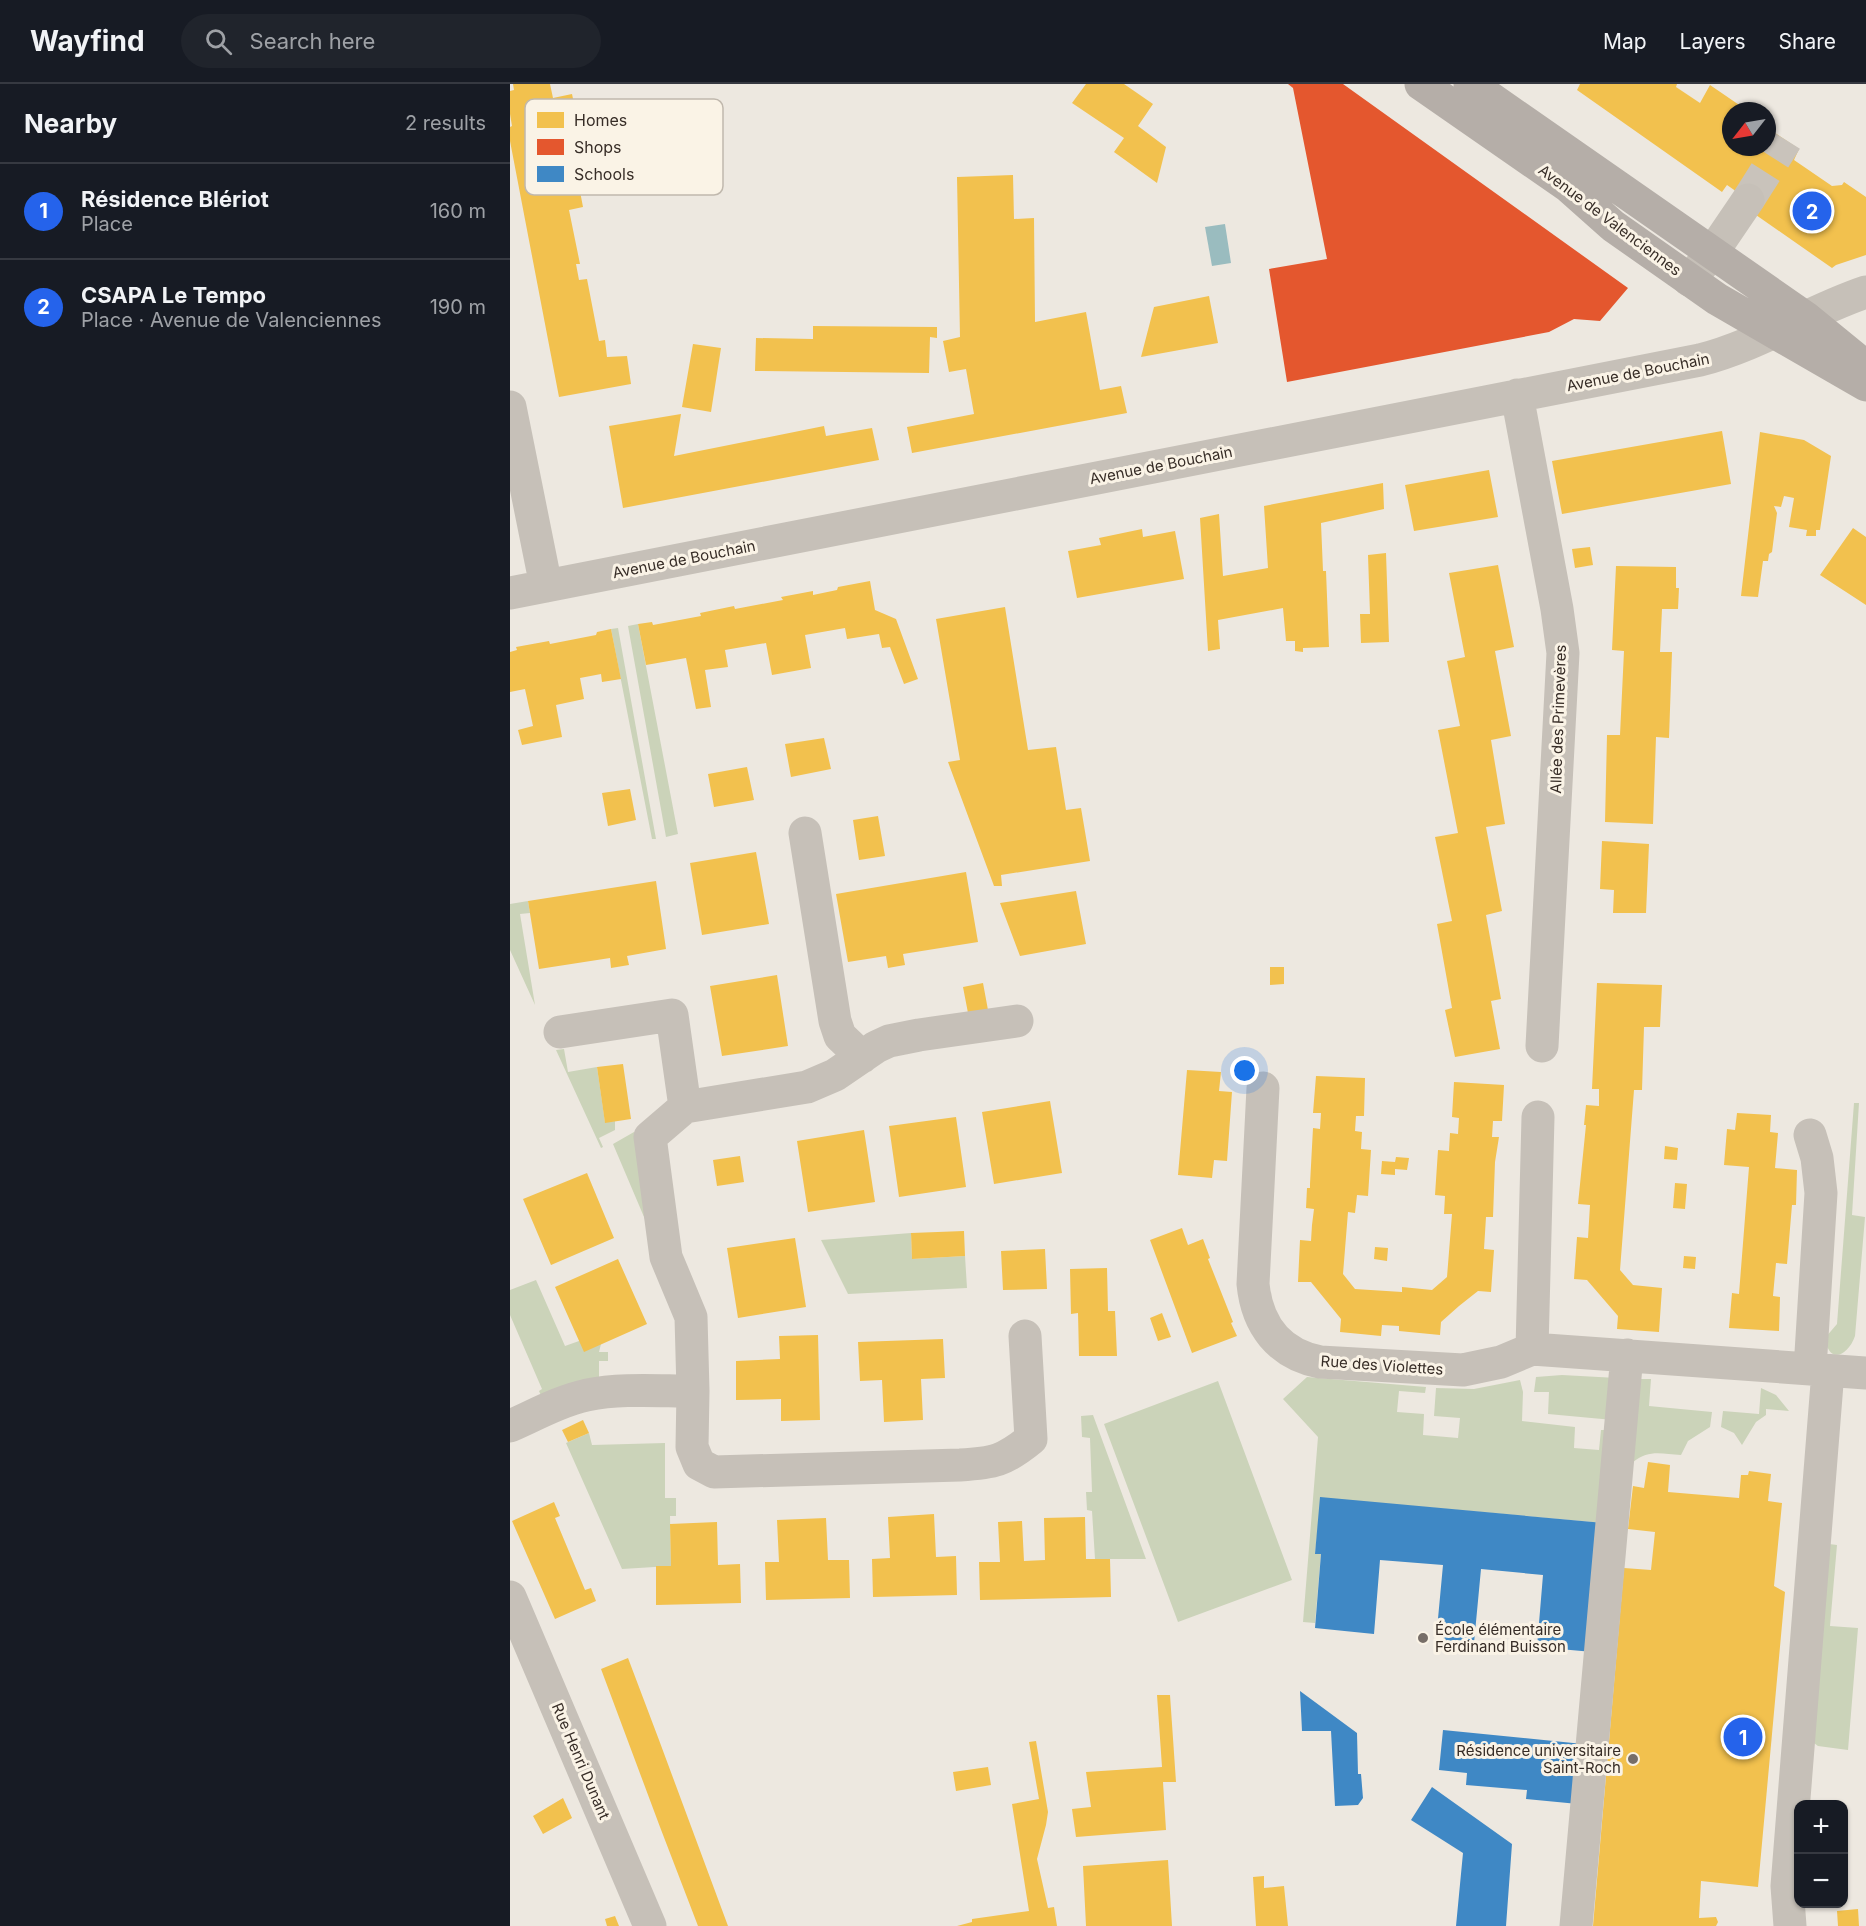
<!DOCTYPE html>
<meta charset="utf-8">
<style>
:root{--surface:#171b24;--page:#20242c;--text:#f1f3f6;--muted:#9ea1a6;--line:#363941;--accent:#2563eb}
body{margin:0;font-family:Inter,sans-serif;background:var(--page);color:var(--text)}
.controls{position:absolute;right:18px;bottom:18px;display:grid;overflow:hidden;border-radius:12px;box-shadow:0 2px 4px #0004}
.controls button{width:54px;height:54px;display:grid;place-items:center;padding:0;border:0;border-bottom:2px solid var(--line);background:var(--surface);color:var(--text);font:30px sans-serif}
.compass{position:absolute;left:1212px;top:18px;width:54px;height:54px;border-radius:50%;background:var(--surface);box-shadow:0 2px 4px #0004;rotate:239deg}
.you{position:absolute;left:735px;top:987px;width:21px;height:21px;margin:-15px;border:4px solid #fff;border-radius:50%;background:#1a73e8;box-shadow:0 0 0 9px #1a73e833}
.badge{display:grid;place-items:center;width:39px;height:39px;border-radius:50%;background:var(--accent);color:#fff;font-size:20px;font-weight:700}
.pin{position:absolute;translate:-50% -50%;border:3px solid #fff;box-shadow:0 2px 6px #0006}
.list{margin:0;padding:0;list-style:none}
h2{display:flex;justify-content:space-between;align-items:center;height:78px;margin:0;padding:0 24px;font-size:26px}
h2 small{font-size:20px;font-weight:400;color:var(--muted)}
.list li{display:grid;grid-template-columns:39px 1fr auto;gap:18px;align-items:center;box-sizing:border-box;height:96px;padding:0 24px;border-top:2px solid var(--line)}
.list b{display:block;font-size:22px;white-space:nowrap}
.list p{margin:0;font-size:20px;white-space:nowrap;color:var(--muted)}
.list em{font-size:20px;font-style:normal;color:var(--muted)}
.icon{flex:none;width:33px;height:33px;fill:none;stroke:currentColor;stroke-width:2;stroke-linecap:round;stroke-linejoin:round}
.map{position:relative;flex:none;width:1356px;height:1842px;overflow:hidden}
header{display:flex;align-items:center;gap:36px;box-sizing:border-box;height:84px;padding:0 30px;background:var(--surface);border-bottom:2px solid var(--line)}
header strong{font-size:28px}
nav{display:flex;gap:33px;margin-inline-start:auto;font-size:21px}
.search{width:420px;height:54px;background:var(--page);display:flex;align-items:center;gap:15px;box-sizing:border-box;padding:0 21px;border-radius:33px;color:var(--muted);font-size:22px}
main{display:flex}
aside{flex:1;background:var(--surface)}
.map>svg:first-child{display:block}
.green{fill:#cbd3b9}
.water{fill:#9abcbf}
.homes{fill:#f2c14e}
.shops{fill:#e4572e}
.schools{fill:#3f88c5}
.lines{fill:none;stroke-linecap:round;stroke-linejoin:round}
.minor-tunnel{stroke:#c9c3bb;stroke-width:33;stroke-dasharray:33 16;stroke-linecap:butt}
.minor{stroke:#c6c0b8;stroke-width:33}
.major{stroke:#b5aea8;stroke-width:33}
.poi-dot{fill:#776e68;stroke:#faf3e6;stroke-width:2}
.labels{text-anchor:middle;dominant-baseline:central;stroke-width:6;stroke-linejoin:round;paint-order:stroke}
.street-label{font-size:15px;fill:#372d27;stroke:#faf3e6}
.poi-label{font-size:15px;fill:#372d27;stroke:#faf3e6;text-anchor:start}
.key{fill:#faf3e6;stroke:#c0b8ad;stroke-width:1.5}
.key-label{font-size:16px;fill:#372d27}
</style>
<header>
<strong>Wayfind</strong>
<div class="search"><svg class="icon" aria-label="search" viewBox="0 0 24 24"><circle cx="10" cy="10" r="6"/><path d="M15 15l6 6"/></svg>Search here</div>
<nav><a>Map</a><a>Layers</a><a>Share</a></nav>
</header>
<main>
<aside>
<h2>Nearby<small>2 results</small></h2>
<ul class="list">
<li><span class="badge">1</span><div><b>Résidence Blériot</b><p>Place</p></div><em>160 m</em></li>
<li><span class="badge">2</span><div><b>CSAPA Le Tempo</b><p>Place · Avenue de Valenciennes</p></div><em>190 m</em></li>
</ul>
</aside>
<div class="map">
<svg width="1356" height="1842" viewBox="0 0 1356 1842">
<rect width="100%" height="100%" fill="#ede8e0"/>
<path class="green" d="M128,540L168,750L156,753L118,542Z
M108,544L146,755H142L101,545Z
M18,817L20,829L10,830L25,921L0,866V820Z
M54,965L58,988L87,983L95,1038L105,1037V1046L89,1054L93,1063L91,1064L46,966Z
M1344,1019H1349L1342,1131L1355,1133L1345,1252C1338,1272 1319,1281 1315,1254L1327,1240Z
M124,1048L137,1140L103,1060Z
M401,1149L402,1175L455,1172L457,1204L338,1210L311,1156Z
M26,1196L55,1262L69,1257L91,1260L89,1268H98V1277H89V1295L32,1314L29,1307L32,1305L0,1231V1206Z
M1052,1291L1107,1294L1103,1336L1038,1330L1039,1308H1024L1026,1293Z
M797,1293L916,1303L915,1309L889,1307L887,1328L914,1330L913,1351L948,1354L950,1334L924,1332L926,1304L964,1305L1010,1296L1013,1308L1012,1337L1065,1343L1064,1364L1089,1366L1091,1346H1102L1094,1439L811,1414L805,1470H811L805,1539L793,1538L808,1353L773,1315Z
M1123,1295H1141L1139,1322L1202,1328L1200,1343L1178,1357L1171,1371C1152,1370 1139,1365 1123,1378Z
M708,1297L782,1496L668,1538L594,1340Z
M1251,1304L1266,1311L1279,1327L1256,1325V1331L1246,1338L1232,1361L1224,1349L1211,1343L1213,1327L1249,1330Z
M583,1331L636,1475H585L582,1427L577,1426L576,1408H582L580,1354L572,1353L571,1332Z
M79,1349L82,1361L155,1359V1414H166V1432H160L161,1482L112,1485L56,1359Z
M1319,1460L1327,1461L1320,1542L1348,1544L1338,1666L1308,1662L1304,1659Z"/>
<path class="water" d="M715,140L721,179L702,182L695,143Z"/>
<path class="homes" d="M3,0H40L43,14L62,10L70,48L59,50L73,123L59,126L70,180H66L69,196L77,195L89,257L95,256L97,273L117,272L121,300L49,313L0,57V43L2,42L0,30V7L4,6Z
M576,0H614L643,20L628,42L656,63L647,99L604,68L614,54L562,19Z
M1070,0H1167L1166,3L1190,19L1200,1L1238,27H1221V63H1257V50L1259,51L1262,47L1289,65L1284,76L1322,102L1332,101L1334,98L1356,113V171L1326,181L1322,184L1246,131L1250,124L1217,101L1212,108L1067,6Z
M503,91L504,135L524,134L525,238L576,228L590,306L611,302L617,329L402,369L397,343L464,330L456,285L439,288L433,257L450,253L447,93Z
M699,212L708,259L631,273L644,223Z
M303,242L427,243V254L420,253L419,289L245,287L246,254L303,255Z
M183,260L211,264L201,328L172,323Z
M171,330L164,372L314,342L316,352L362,344L369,376L113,424L99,342Z
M1212,347L1221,400L1052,430L1042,377Z
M1250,348L1294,356L1321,372L1310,446H1306V452H1296L1297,446L1279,443L1284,414L1274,412L1271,423L1264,422L1267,429L1262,468L1259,470L1258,477H1253L1248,513L1231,512Z
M979,386L988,433L904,447L895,401Z
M873,399L874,425L811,439L813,487H816L819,563L793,564V568L785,567V557H776L773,524L708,536L710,565L698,567L690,434L709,430L713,492L758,484L754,422Z
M1343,444L1356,453V521L1310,491Z
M632,445L633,453L665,447L674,495L567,514L558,467L591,461L589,454Z
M1080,463L1083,481L1065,484L1062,465Z
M876,469L879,558L851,559L850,530H860L858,471Z
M988,481L1004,563L985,567L1001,652L981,656L995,740L976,743L992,827L976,831L991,915L981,917L990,965L945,973L935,926L942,924L927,840L942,837L925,753L948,749L928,646L950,642L937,577L955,573L939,489Z
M1106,482L1166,483V504H1169L1168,525H1152L1150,568H1162L1159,654L1146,653L1143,740L1095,738L1097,651H1110L1114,567L1102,566Z
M360,497L365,526L386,535L408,595L394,600L380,563L372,564L369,550L337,555L335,544L295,551L301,584L262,591L256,559L215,566L218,583L195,586L201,623L186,625L176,574L136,581L128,540L142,538L143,541L191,532L190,529L224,522L225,525L273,516L271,513L303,507V511L327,506L328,503Z
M495,523L518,666L546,663L556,726L571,724L580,777L491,791L492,802H484L438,678L450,676L426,535Z
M101,545L111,595L92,598L91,590L70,594L74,615L46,621L52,653L12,661L8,646L23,642L15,605L0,608V568L7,566L6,563L39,557L40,560L86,551L87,548Z
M314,654L321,685L281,693L275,660Z
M237,683L244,716L204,723L198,690Z
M120,705L126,736L98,742L92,709Z
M368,732L375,772L349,776L343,736Z
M1092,757L1139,760L1136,829H1103L1104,806L1090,805Z
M246,768L259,840L192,851L180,779Z
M456,788L468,858L393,870L395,881L378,884L376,872L338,878L326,810Z
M146,797L156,865L117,872L119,881L101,884L100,874L29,885L18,817Z
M566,807L576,860L510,872L490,819Z
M760,883H774V900L760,901Z
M267,891L278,962L212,972L200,902Z
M473,899L478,926L458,929L453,903Z
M1087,899L1152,901L1150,943H1134L1132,1006H1124L1110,1186L1123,1201L1152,1204L1149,1248L1107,1245L1108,1232L1077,1196L1064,1195L1067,1153L1078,1154L1080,1121L1068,1120L1076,1041H1074L1076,1021L1089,1022V1005H1082Z
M113,980L121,1035L95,1039L87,983Z
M677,986L711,988L709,1007L722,1008L717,1077L704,1076L702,1094L668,1091Z
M806,992L855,994L854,1032H846L845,1047L852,1048L851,1065L861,1066L858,1112L847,1111L845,1129L838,1128L833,1190L845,1205L892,1208V1203L922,1206L937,1193L942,1130H934L935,1112L925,1111L928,1066L939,1067L940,1049L948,1050L949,1034L942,1033L944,998L994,1001L992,1037H983L982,1053H989L985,1078L983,1133H976L974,1165L984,1166L981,1208L968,1207L949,1222L931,1238L930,1251L889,1247V1242L872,1241L871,1252L830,1248L831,1235L801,1198H788L790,1156L801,1157L802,1141L804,1125L796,1124L797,1104H800V1100L803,1044L810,1045L811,1029H803Z
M540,1017L552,1089L484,1100L472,1028Z
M1227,1029L1261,1031L1260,1048L1268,1049L1265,1084L1287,1086L1286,1121H1282L1277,1180L1266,1179L1263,1212L1270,1213L1269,1247L1219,1244L1222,1209L1229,1210L1239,1083L1214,1081L1217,1045L1225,1046Z
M446,1033L456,1103L389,1113L379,1042Z
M354,1046L365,1118L298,1128L287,1057Z
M1155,1062L1168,1064L1167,1076L1154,1075Z
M230,1072L234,1098L207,1102L203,1076Z
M886,1073L899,1074L897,1086L885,1085V1091L871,1090L872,1077L885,1078Z
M77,1089L104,1154L41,1181L13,1115Z
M1165,1099L1177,1100L1175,1125L1163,1124Z
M672,1144L678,1161L693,1155L700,1174L698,1175L723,1238L721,1239L727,1252L682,1269L640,1156Z
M454,1147L455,1172L402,1175L401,1149Z
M285,1154L296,1223L228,1234L217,1164Z
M865,1163L878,1164L877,1177L864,1175Z
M535,1165L537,1205L493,1206L491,1167Z
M1174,1172L1186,1173L1185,1185L1173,1184Z
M108,1175L137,1240L74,1268L45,1203Z
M597,1184L598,1227H605L607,1272H569L568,1229L561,1230L560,1185Z
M652,1229L661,1253L648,1257L640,1234Z
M308,1251L310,1336L271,1337V1315L226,1316V1277L270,1275L269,1252Z
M433,1255L435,1294L411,1295L413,1336L374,1338L372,1296L350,1297L348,1258Z
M73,1336L79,1349L58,1358L52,1346Z
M1138,1378L1160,1381L1158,1408L1229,1414L1231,1391H1238L1239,1387L1261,1390L1258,1417L1272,1419L1264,1502L1275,1508L1248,1803L1191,1797L1189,1834L1206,1833L1208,1838L1206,1842H1083L1114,1484L1141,1486L1145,1448L1118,1445L1123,1402L1134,1404Z
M44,1418L50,1432L45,1434L75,1506L81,1504L86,1517L45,1535L2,1437Z
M424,1430L426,1473L446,1472L447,1511L363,1513L362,1475L380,1474L378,1433Z
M575,1433L576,1475H600L601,1513L470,1516L469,1478H490L488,1438L512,1437L514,1477L535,1476L534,1434Z
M316,1434L318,1476H339L340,1514L256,1516L255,1478H269L267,1436Z
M207,1438L208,1481L230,1480L231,1519L146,1521V1482H161L160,1440Z
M118,1574L149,1656L218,1842H188L150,1743L91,1585Z
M647,1611H660L666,1698H653L656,1746L566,1753L562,1725L581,1723L576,1688L652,1683Z
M526,1657L538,1728L536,1741L527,1775L538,1824L544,1823L547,1842H447L462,1838V1835L519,1827L502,1720L529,1715L519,1658Z
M478,1683L481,1701L446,1707L443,1688Z
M53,1714L62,1734L33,1750L23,1732Z
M658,1776L662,1842H576L573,1782Z
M754,1792V1804L774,1802L778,1842H746L743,1793Z
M1348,1825L1349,1842H1328L1327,1827Z
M105,1832L109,1842H97L95,1835Z"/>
<path class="shops" d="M778,0H833L1118,204L1090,237L1064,235L1039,248L777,298L759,185L817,175L783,4Z"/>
<path class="schools" d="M810,1413L1094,1439L1083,1568L1027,1563L1033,1491L971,1485L964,1559L926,1556L933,1481L870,1476L864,1550L805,1544L811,1470H805Z
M790,1607L847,1649L848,1690H851L853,1714L848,1721L825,1722L821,1647H792Z
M933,1646L1073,1660L1068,1720L1016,1715L1017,1706L956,1701L957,1689L929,1686Z
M922,1703L1002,1760L996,1842H946L953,1769L901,1736Z"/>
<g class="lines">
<path class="minor-tunnel" d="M1238,116L1276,56"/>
<path class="minor" d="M1179,196L1202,169L1238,116
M1007,311L1047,525L1053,569L1032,962
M0,323L36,502
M0,509L1190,276C1249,261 1299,227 1356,208
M295,749L325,937L330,952L352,973
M50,948L162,931L175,1023
M753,1004L743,1200C747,1241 769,1270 810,1278L953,1286L991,1278L1022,1265L1356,1289
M1300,1051L1307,1074L1311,1109L1300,1285
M1022,1265L1028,1033
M183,1307L181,1233L156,1173L140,1053L175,1023L297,1003L325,991L366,963L379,957L409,951L507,937
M0,1342C25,1331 50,1317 77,1311C111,1304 148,1307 183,1307L182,1363L189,1380L204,1388L450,1381C484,1379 494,1377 521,1355L515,1252
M0,1513L140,1842
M1066,1842L1117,1271
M1280,1842L1277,1802L1318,1287"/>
<path class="major" d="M911,0L1058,102L1103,142L1207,215L1356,301
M960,0L1296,234L1356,283"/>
</g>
<g class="poi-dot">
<circle cx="913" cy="1554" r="6"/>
<circle cx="1123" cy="1675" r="6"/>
</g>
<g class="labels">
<g class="street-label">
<text transform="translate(1100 136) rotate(37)">Avenue de Valenciennes</text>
<text transform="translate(1128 288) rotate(-11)">Avenue de Bouchain</text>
<text transform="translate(651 381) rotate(-11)">Avenue de Bouchain</text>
<text transform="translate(174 475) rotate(-11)">Avenue de Bouchain</text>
<text transform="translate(1048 635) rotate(-88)">Allée des Primevères</text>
<text transform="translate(872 1281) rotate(4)">Rue des Violettes</text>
<text transform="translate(71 1677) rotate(67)">Rue Henri Dunant</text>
</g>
<g class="poi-label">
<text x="925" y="1545">École élémentaire<tspan x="925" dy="17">Ferdinand Buisson</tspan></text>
<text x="1111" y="1666" text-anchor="end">Résidence universitaire<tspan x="1111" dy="17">Saint-Roch</tspan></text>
</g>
</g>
<rect x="15" y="15" width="198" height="96" rx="9" class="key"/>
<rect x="27" y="28" width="27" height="16" fill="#f2c14e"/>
<rect x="27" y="55" width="27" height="16" fill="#e4572e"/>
<rect x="27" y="82" width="27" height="16" fill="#3f88c5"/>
<g class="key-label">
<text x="64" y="42">Homes</text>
<text x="64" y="69">Shops</text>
<text x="64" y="96">Schools</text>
</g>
</svg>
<div class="controls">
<button>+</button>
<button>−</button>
</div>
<svg class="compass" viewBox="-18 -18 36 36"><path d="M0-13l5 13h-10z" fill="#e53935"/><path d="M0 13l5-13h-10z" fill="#9ea1a6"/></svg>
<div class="you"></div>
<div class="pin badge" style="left:1233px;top:1653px">1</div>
<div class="pin badge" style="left:1302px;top:127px">2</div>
</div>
</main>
